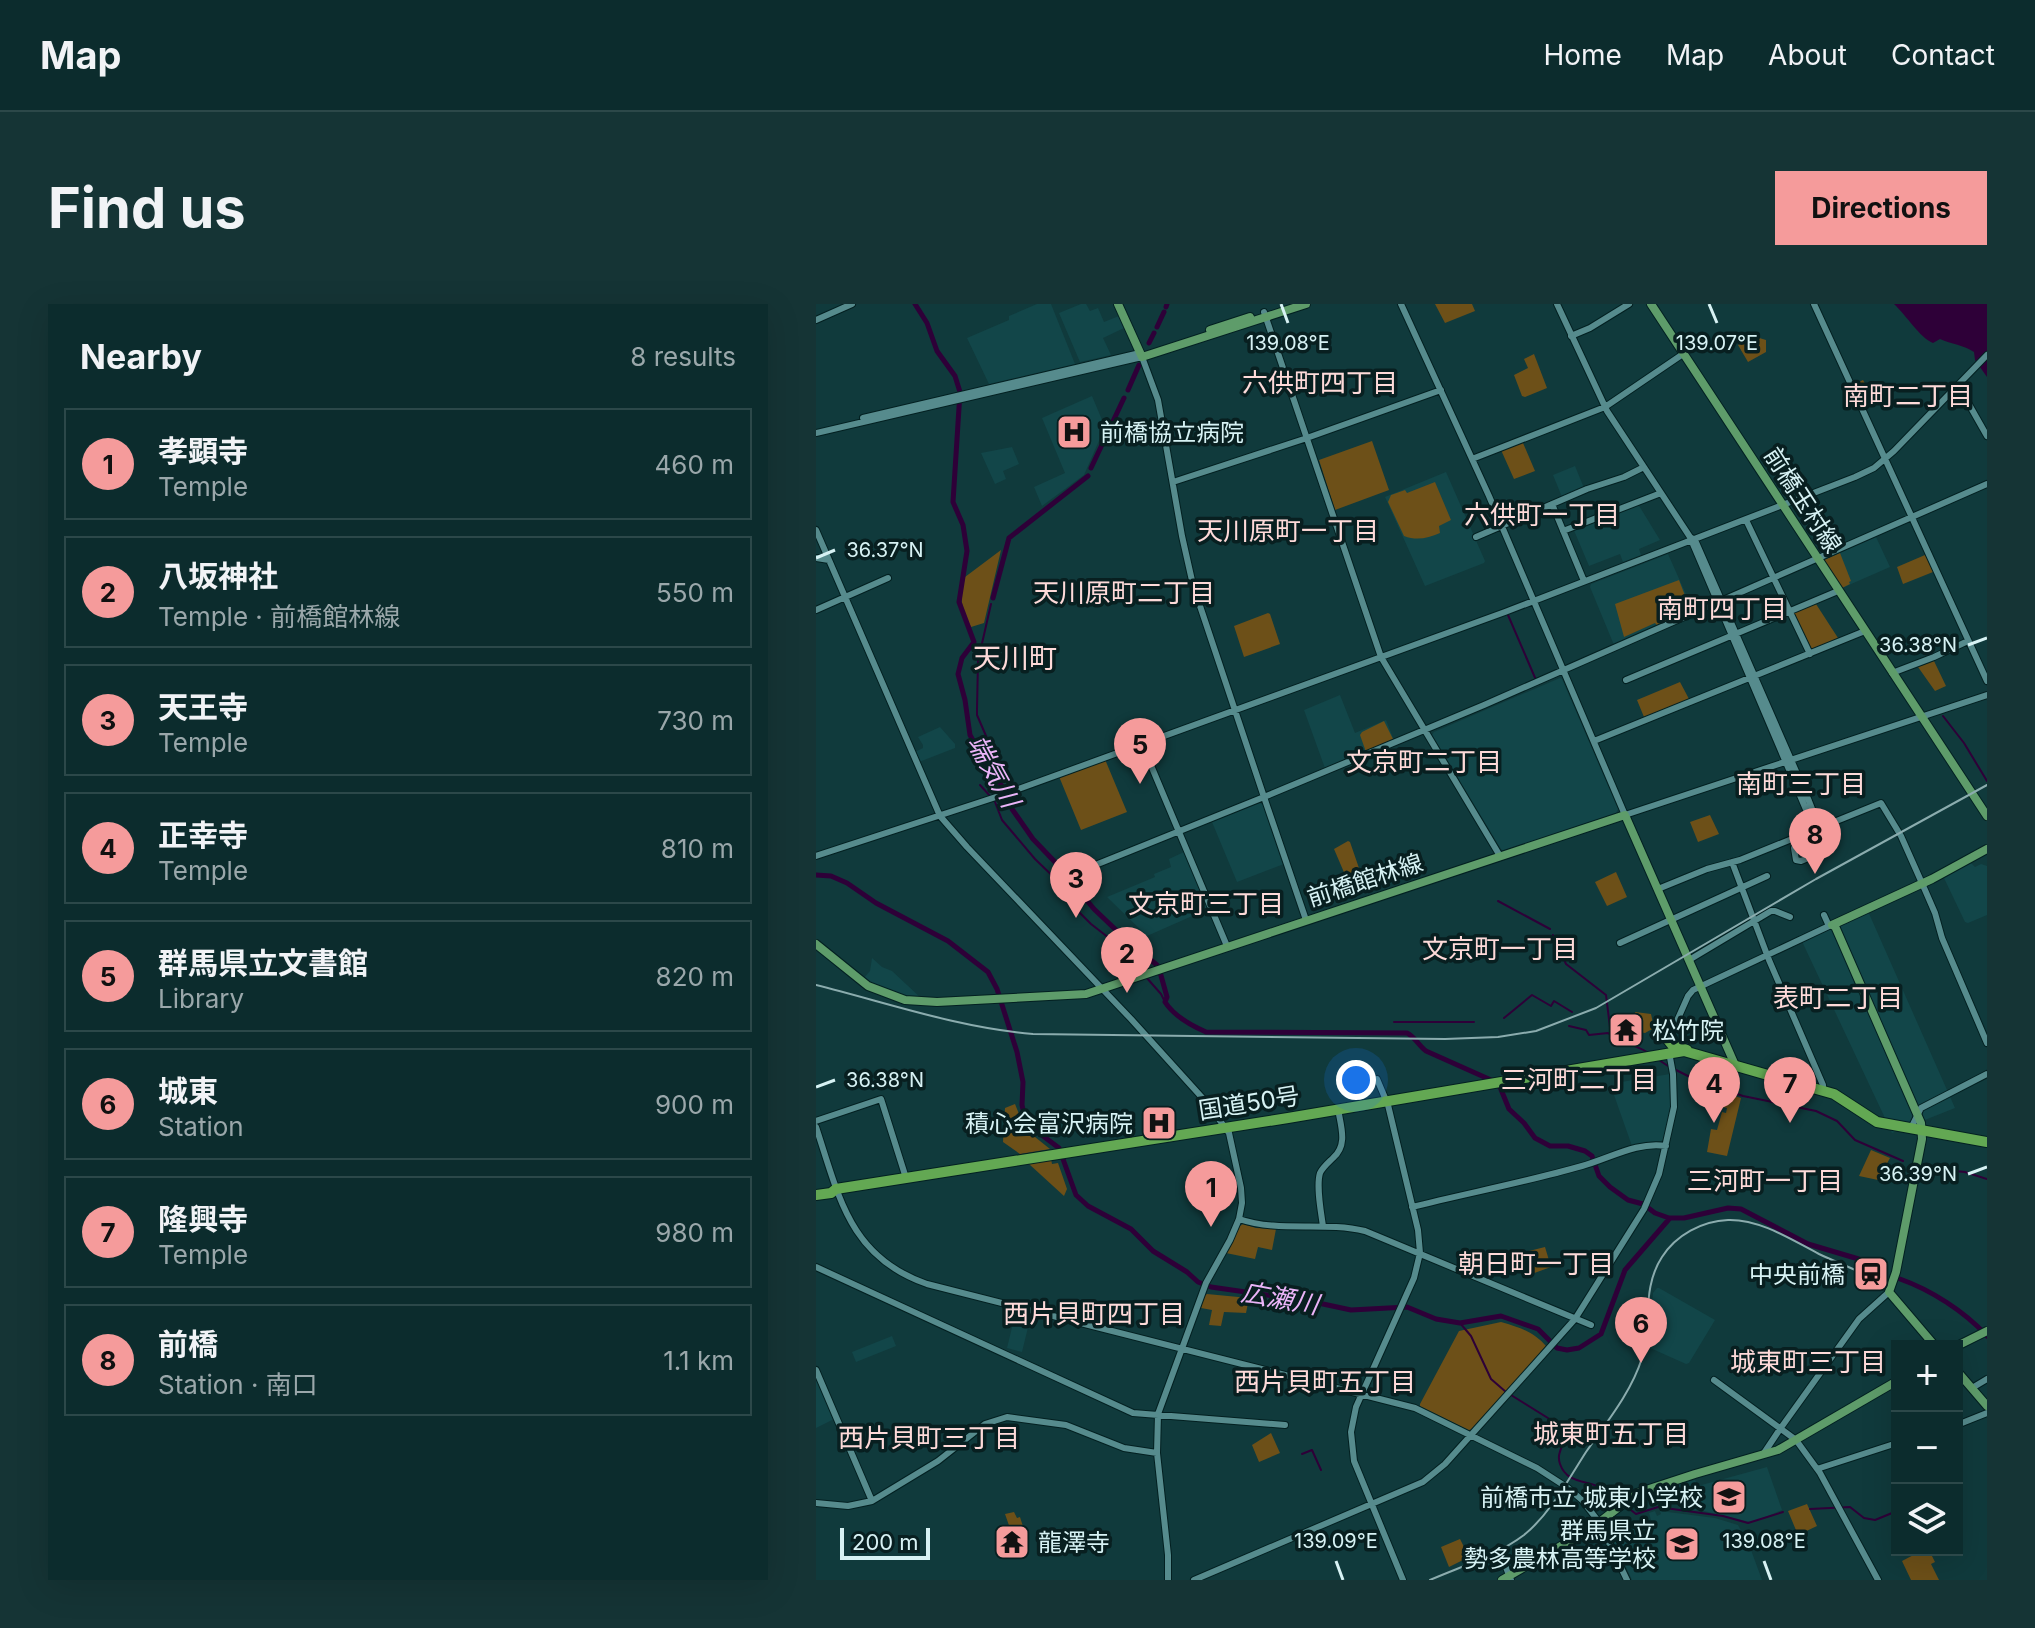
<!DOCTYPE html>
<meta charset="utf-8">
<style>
:root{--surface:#0c2c2d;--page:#153435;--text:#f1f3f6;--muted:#9aa7aa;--line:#2c4849;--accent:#f59b9b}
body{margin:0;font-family:Inter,"Noto Sans JP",sans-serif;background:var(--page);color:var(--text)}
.controls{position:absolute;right:24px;bottom:24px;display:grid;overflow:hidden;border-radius:0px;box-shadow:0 8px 32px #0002}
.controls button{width:72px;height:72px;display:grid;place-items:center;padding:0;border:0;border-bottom:2px solid var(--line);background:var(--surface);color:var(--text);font:40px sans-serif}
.scale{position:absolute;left:24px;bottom:20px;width:90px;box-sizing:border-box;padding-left:8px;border:4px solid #d7f2f4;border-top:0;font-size:22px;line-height:28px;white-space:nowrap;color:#d7f2f4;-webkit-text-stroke:6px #081f20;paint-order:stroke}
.you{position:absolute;left:540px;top:776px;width:28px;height:28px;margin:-20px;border:6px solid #fff;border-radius:50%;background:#1a73e8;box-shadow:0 0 0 12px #1a73e833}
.badge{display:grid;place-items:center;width:52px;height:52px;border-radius:50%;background:var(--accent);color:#111;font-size:26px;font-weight:700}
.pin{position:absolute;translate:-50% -66px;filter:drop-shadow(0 2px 4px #0008)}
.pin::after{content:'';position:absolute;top:42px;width:28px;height:24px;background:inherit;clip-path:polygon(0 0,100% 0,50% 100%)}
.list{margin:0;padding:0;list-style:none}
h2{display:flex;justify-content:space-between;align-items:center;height:104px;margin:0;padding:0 32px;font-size:34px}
h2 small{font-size:26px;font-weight:400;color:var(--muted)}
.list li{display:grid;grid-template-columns:52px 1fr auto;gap:24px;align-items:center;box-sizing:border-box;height:112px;margin:0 16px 16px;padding:0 16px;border:2px solid var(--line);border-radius:0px}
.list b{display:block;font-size:30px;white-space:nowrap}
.list p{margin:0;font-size:26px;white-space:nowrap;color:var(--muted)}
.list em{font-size:26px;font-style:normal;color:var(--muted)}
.icon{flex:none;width:44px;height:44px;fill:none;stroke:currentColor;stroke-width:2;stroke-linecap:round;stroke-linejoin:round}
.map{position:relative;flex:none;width:1171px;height:1276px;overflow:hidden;border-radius:0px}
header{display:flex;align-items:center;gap:48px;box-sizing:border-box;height:112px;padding:0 40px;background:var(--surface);border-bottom:2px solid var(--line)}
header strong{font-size:38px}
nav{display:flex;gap:44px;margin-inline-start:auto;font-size:28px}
.intro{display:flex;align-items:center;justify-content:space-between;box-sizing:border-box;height:192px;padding:0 48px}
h1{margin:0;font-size:56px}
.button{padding:20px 36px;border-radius:0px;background:var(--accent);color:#111;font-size:28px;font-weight:700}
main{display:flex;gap:48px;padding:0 48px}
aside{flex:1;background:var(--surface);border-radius:0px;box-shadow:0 8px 32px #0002}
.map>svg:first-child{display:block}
.built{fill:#124649}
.green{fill:#6d5018}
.water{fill:#2e0038}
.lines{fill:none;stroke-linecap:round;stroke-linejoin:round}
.stream{stroke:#2e0038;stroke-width:2}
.river{stroke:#2e0038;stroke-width:5}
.minor-casing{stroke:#032021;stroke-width:8}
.major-casing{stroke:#032021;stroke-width:10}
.highway-casing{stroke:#032021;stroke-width:12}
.minor{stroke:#568b8d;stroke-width:6}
.major{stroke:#5e9c6a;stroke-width:8}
.highway{stroke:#63a853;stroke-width:10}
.rail{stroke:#8bacae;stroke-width:2}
.ticks{fill:none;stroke:#d7f2f4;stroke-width:3}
.labels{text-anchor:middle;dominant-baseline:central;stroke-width:7;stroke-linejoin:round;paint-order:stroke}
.poi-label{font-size:24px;fill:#d7f2f4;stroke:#081f20;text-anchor:end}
.street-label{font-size:24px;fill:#d7f2f4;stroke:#081f20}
.neighbourhood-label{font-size:26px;fill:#fedad9;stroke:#081f20}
.water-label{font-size:26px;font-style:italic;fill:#ebb4f8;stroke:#081f20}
.quarter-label{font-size:28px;fill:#fedad9;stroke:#081f20}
.ticks-label{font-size:20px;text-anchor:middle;fill:#d7f2f4;stroke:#081f20;stroke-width:7;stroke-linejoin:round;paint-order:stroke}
</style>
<header>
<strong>Map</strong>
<nav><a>Home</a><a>Map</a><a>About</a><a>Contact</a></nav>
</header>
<div class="intro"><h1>Find us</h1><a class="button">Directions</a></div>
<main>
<aside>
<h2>Nearby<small>8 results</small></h2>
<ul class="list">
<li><span class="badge">1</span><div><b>孝顕寺</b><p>Temple</p></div><em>460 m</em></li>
<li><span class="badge">2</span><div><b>八坂神社</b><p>Temple · 前橋館林線</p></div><em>550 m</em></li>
<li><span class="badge">3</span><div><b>天王寺</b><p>Temple</p></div><em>730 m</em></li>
<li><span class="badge">4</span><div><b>正幸寺</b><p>Temple</p></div><em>810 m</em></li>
<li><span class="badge">5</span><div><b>群馬県立文書館</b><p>Library</p></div><em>820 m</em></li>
<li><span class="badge">6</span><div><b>城東</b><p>Station</p></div><em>900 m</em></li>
<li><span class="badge">7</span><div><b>隆興寺</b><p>Temple</p></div><em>980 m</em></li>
<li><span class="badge">8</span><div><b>前橋</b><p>Station · 南口</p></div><em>1.1 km</em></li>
</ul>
</aside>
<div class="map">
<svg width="1171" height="1276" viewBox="0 0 1171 1276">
<rect width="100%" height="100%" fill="#103a3c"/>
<path class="built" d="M221,0H235L259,60L173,80L151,34L193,16V12Z
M265,0H270L274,7L282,4L288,18L303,12L308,24L287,34L295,51L264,58L243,9Z
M276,92L289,123L268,171L226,202L218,183L249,169L226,114Z
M196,143L203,160L187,167L190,175L179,180L165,149Z
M759,162L768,184L746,193L737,171Z
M630,168L669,257L668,259L609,282L569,193Z
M822,200L844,236L823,245L825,251L807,258L804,250L773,262L757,224Z
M1060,233L1074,263L1026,284L1007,256Z
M852,250L877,306L798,341L774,283L775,280Z
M744,374L746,375L802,505L800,509L688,547L685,545L616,431L618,428Z
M524,391L539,429L570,416L579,439L510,467L488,406Z
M124,423L139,440V444L103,458L99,448L107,444V441L102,433Z
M444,499L447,501L468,560L421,578L396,518Z
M368,548L392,605L331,632L291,593L339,573L338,570L355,563L353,555Z
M1154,558L1159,563L1165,560L1171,562V611L1152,619L1149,618L1128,574Z
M1051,605L1139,804L1076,829L983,631Z
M56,654L66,663L76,667L106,695L77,689L47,675L54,667Z
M854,770L855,801L848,835L845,837L833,838L816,842L798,791L806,788L805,778Z
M841,984H843L899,1016L873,1059L870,1060L832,1043L837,989Z
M200,1007L215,1011L206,1048L191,1044Z
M76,1032L80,1042L40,1058L36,1048Z
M0,1074L18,1115L0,1124Z
M951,1163L966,1206L942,1216L934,1218L888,1207L868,1204L860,1181L879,1176L882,1182Z
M839,1207L841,1212L845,1210L844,1207L899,1214L922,1221L935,1246L946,1276H816L797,1235L835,1216L833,1209Z"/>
<path class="green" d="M619,0H656L659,7L629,19Z
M940,33L950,36V48L932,58L922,41L932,35Z
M718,50L731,84L709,93L706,92L698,71L712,64L708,55Z
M1047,76L1051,83L1067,78L1074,88V90L1046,99L1039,87L1044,85L1041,79Z
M556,137L573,186L519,206L503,156Z
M704,137L707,139L719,167L698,175L685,146Z
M619,178L635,216L623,222L624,229C612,234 601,237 588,232L572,198L575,191L589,186L591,189Z
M185,246L168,319L155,323C145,302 143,296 149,273Z
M1024,249L1035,277L1033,278L1034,280L1026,284L1008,256Z
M1109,251L1118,267L1117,268L1087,280L1081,263Z
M863,276L875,307L842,323L839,319L808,333L799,300Z
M1000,300L1022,334L996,346L977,309Z
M452,309L454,310L464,340L428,353L418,322Z
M1118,357L1130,382L1119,387L1102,363Z
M864,378L873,395L872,397L828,413L821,396Z
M568,417L578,437L550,448L544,431L546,428Z
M288,453L311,508L265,526L242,470Z
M894,511L903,530L882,538L874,518Z
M532,537L534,538L544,567L530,573L518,545Z
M800,568L811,593L791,602L779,578Z
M819,708L835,710L838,724L829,729L818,727L815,737L803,735L805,731L811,730L814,726L813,712H819Z
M912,790L925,794L911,852L891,848L895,825L901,826L906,808L910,809L911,804L906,803Z
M199,800L209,825L234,845L204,850L187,838L189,804Z
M1055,846L1074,854L1062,876L1043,872Z
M235,855L236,860L242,859L251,885L248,892L213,860Z
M427,920L440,924L460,925L456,946L442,943L439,955L410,949L424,922Z
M729,943L735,963L710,972L705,949Z
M391,990L433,994L430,1009L408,1008L405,1022L393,1021L396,1006L385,1004L388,992Z
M685,1018C705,1024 717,1027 731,1043L657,1125L653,1126L604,1102V1100L643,1027Z
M455,1129L464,1149L443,1158L436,1141Z
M991,1200L1001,1222L982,1231L972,1207Z
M198,1208L201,1214L204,1213L212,1238L208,1244L202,1247L189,1210Z
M644,1235L653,1253L633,1263L625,1243Z
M1107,1246H1113L1119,1258L1115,1260L1123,1276H1095L1086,1257Z"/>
<path class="water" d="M1078,0H1171V73L1159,56L1158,48C1148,41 1135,40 1124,35L1117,39C1104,34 1090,11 1078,0Z"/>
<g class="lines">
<path class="stream" d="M175,300L162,357L161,405V411L180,455
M692,311L720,376
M1127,412L1148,439L1171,477
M164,481L175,493
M179,498L186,516L219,555L247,582L258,603L275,620L311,648L327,667
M682,597L734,625
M737,631L750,660L790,691L795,731
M330,673L345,690L349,698
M688,714L716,691L735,702L738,697L756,708
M578,718H658
M753,722L770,726L773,731L792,729C805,740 816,739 831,748
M843,756L852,762
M860,766L878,775L927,792L1000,807L1021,817L1039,836L1087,857
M1107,864L1149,868L1171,875
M644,1019L655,1032L675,1075L690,1088
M695,1091L748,1124C753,1138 739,1146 744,1160C751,1180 770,1176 786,1184C794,1187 801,1192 807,1199
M486,1150L496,1146L505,1166
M1141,1188L1146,1187
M811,1203L820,1210L842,1203L907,1212L932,1219L967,1208
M994,1205L1034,1203L1048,1214L1059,1216L1081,1207"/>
<path class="river" d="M99,0L111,19L121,47L139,72L144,88L137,198L147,221L151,247L143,298L158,338L146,354L142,370L149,396L154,431L174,467L186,482L196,505L217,535L238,557L278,605L300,626L316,636L326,649L341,661
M350,3L351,0
M341,23L348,8
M333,39L338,29
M312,86L323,61
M275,164L308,94
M177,294L193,234L272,172
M0,571L15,572L31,579L60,599L132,637L172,668L181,685L201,748L207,778L206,801L209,814L215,823L243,844L260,891L272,902L315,925L337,947L371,968L382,978L395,983L493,997L535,1006L591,1003L620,1015L644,1019L685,1012L722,1025L741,1044L751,1046L763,1044L785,1030L809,966L854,914H868L912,904L925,905L992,940L1046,956
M344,668L351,693L349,698C358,712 374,721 390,728L591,729C599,733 603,742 610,747L675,776
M684,783L693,805L708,819L719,834L734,842H752L769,847L776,852L783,872L794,883L812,896L827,900L839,909L853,914
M1084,975C1115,986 1148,1007 1171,1032"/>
<defs>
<path id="minor" d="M585,0L673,192L809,511L1171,391
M741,0L791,107L874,233L879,236L993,497L1011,543L1009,547L985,557L980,556L978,544L997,536L1000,533V529L874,233
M998,0L1171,377
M448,8L565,353L684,552
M0,16L36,0
M755,32L774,24L813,0
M1141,82L1146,88L1171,132
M47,114L324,49
M0,129L326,53L342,96L366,232L377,281L448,493L262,568
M656,155L789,103L867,50
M357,178L488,135L625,86
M736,200L768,277
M930,216L994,350
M0,226L124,512L151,543L315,715L391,799L413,829L425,884L426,899L423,915L414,936L390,979L342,1110L341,1149L352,1251V1276
M747,227L845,189
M660,233L771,185L808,173L828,163
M0,254L13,256
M0,306L72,274
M1076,369L1118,353L1152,337
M810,376L1022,287
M778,437L1049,327
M326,440L411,642
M0,552L186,491L689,308L1039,173L1058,164L1078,147L1171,51
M916,558L953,656L1007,781V786
M842,585L891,565L924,556L1065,499L1085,532L1109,586L1119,609L1126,634L1171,739
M490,616L448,493L668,401L1171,180
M804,639L951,572
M873,656L955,607H959L974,613
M852,737L872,692L877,686L1013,622L1008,611
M561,775L572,801L602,926L604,949L598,974L540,1103L535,1128L538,1157L587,1276
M0,817L65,795L90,874
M0,823C23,892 33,953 111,980L599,1104L721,1164L752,1184L766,1196L783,1218L811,1276
M1091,824L1096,822L1105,804L1171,770
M596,903C652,889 710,878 766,862C792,855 822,837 850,842
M423,915C464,929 508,917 549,927L775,1021
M507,922C505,908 500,882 504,869C507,863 512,859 517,854C532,841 525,823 522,805
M0,963L317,1109L469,1121
M0,1066L56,1197
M898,1076L980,1136L1004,1169L1062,1276
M1156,1084L1171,1075
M1141,1121L1171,1109
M948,1149L964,1125L1043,1015L1073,988
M1001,1165L1081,1139
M0,1199L32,1202L56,1197L122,1157L169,1120L191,1113L250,1121L308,1144L341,1149
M685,1251L695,1276
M378,1276L607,1178L629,1160L759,1015L828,905L843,870L858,803L857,770L853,748"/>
<path id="major" d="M302,0L326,53L490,0
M835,0L1171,512
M394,26L434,13
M1018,620L1105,819L1106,835L1080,968L1073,988L1119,1042
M1016,621L1116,575L1171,545
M0,640L52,682L89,696L121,698L270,690L809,511L919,761
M1141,1042L1171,1027
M1141,1067L1171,1102
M686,1276L776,1224L821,1189L879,1170L962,1146L1081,1077"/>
<path id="highway" d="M852,736L856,741L871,746
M0,891L15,889L20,885L472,814L868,747L1018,790L1061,818L1171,838"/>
</defs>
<use href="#minor" class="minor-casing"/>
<use href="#major" class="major-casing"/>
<use href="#highway" class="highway-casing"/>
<use href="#minor" class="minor"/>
<use href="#major" class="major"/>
<use href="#highway" class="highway"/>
<path class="rail" d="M0,681C72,699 143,724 217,730L629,735L682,733L720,727L780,704L1000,575L1171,481
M614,1276C646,1262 680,1252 708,1231C734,1210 752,1176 770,1148C790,1119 815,1089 826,1054C835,1021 826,983 846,953C860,931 886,917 912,916C944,915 976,936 1003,950C1018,957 1033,963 1048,970"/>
</g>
<path class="ticks" d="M465,0L472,19M893,0L901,19M0,254L19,246M1152,341L1171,334M0,783L19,776M1152,870L1171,863M520,1257L527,1276M948,1257L955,1276"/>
<defs>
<symbol id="hospital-square" viewBox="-11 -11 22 22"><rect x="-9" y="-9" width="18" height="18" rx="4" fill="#f59b9b" stroke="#081f20"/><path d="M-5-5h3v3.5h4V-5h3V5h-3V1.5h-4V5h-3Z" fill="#111"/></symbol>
<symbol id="temple-square" viewBox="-11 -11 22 22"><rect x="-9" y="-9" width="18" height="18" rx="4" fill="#f59b9b" stroke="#081f20"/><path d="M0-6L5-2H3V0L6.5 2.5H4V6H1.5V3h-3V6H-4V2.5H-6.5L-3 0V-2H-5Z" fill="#111"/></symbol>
<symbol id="station-square" viewBox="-11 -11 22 22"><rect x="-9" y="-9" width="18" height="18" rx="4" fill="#f59b9b" stroke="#081f20"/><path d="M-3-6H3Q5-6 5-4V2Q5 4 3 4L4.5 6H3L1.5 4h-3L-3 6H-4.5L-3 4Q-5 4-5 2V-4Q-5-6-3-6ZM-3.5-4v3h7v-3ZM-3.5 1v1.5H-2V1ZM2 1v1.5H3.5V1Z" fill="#111"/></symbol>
<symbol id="school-square" viewBox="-11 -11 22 22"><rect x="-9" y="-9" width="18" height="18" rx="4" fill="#f59b9b" stroke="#081f20"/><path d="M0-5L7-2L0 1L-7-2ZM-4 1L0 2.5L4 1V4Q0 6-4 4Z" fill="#111"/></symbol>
</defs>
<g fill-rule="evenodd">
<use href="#hospital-square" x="238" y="108" width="40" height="40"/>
<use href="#temple-square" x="790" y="706" width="40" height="40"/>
<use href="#hospital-square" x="323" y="799" width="40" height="40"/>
<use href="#station-square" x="1035" y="950" width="40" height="40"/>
<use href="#school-square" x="893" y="1173" width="40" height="40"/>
<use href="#temple-square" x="176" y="1218" width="40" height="40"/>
<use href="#school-square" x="846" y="1220" width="40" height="40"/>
</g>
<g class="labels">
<g class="poi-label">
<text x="284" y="128" text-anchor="start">前橋協立病院</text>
<text x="836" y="726" text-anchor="start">松竹院</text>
<text x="317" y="819">積心会富沢病院</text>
<text x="1029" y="970">中央前橋</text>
<text x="887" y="1193">前橋市立 城東小学校</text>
<text x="840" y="1226">群馬県立<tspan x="840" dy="28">勢多農林高等学校</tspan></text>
<text x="222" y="1238" text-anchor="start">龍澤寺</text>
</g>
<g class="street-label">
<text transform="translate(987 196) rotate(57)">前橋玉村線</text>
<text transform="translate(549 576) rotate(-18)">前橋館林線</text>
<text transform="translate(433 799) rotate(-9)">国道50号</text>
</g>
<g class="neighbourhood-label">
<text x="504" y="78">六供町四丁目</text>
<text x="1092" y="91">南町二丁目</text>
<text x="726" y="210">六供町一丁目</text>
<text x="472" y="226">天川原町一丁目</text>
<text x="308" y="288">天川原町二丁目</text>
<text x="906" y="304">南町四丁目</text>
<text x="608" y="457">文京町二丁目</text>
<text x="985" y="479">南町三丁目</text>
<text x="390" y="599">文京町三丁目</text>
<text x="684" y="644">文京町一丁目</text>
<text x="1022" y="693">表町二丁目</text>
<text x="763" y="775">三河町二丁目</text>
<text x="949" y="876">三河町一丁目</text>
<text x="720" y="959">朝日町一丁目</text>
<text x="278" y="1009">西片貝町四丁目</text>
<text x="992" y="1057">城東町三丁目</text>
<text x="509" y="1077">西片貝町五丁目</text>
<text x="795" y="1129">城東町五丁目</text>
<text x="113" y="1133">西片貝町三丁目</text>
</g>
<g class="water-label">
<text transform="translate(178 467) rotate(61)">端気川</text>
<text transform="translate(464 994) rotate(10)">広瀬川</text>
</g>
<g class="quarter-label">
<text x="199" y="354">天川町</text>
</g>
</g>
<g class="ticks-label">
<text x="472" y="46">139.08°E</text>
<text x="901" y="46">139.07°E</text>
<text x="69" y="253">36.37°N</text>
<text x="1102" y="348">36.38°N</text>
<text x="69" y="783">36.38°N</text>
<text x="1102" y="877">36.39°N</text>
<text x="520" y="1244">139.09°E</text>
<text x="948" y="1244">139.08°E</text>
</g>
</svg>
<div class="controls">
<button>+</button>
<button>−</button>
<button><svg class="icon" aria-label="layers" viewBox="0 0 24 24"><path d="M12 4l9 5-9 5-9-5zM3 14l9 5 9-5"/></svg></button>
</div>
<div class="scale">200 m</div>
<div class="you"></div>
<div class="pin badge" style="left:395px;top:923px">1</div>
<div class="pin badge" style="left:311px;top:689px">2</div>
<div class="pin badge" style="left:260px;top:614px">3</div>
<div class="pin badge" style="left:898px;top:819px">4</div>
<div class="pin badge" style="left:324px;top:480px">5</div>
<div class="pin badge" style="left:825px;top:1059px">6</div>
<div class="pin badge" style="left:974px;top:819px">7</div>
<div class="pin badge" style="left:999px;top:570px">8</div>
</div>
</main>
